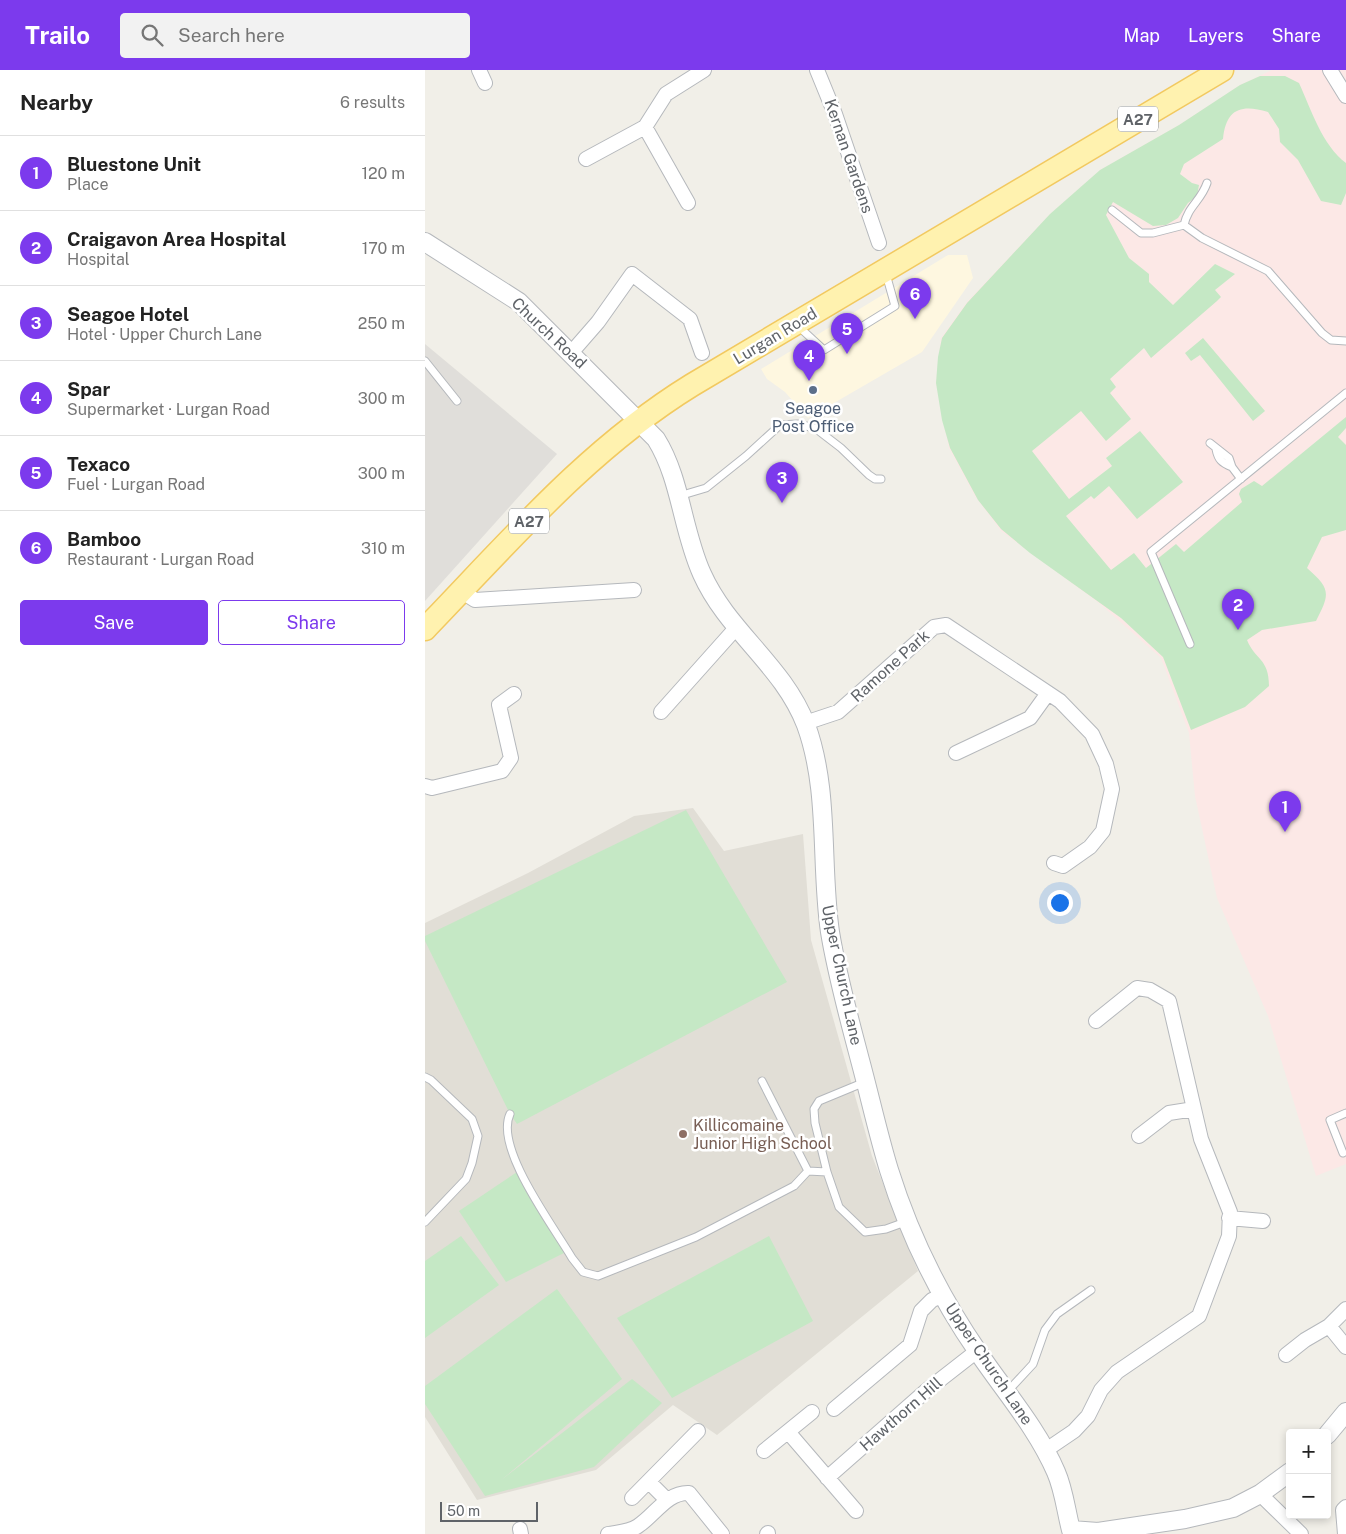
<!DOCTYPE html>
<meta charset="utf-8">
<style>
:root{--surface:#fff;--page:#f2f2f2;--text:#222;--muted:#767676;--line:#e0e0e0;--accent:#7c3aed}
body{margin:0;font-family:"Public Sans",sans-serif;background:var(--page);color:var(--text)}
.controls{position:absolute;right:15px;bottom:15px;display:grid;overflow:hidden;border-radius:5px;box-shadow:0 2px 8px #0003}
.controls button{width:45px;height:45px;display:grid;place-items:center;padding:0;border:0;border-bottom:1px solid var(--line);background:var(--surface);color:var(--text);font:25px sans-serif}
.scale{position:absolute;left:15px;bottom:12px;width:98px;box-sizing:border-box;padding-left:5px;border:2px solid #5f6368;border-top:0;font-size:14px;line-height:18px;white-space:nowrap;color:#5f6368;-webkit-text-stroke:4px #fff;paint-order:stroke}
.you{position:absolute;left:634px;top:832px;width:18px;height:18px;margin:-12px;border:4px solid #fff;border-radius:50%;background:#1a73e8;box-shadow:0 0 0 8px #1a73e833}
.badge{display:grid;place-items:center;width:32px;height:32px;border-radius:50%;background:var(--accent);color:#fff;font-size:16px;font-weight:700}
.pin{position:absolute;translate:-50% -41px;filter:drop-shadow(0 1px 2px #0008)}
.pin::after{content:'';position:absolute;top:26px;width:18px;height:15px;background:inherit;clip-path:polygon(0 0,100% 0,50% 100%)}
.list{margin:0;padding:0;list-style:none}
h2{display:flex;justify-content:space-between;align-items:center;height:65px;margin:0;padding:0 20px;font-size:21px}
h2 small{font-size:16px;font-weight:400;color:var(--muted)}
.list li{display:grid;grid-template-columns:32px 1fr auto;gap:15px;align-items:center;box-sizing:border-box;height:75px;padding:0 20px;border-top:1px solid var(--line)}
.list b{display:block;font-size:19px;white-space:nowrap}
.list p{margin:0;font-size:16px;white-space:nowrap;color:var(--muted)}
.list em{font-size:16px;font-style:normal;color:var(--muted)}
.actions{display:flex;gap:10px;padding:15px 20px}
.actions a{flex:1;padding:11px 0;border:1px solid var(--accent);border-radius:5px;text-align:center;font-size:18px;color:var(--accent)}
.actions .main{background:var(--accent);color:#fff}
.icon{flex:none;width:28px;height:28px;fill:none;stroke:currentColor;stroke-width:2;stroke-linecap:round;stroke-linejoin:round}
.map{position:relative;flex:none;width:921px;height:1464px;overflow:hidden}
header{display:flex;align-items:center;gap:30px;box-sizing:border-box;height:70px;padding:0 25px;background:var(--accent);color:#fff}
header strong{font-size:24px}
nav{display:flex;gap:28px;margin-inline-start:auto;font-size:18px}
.search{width:350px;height:45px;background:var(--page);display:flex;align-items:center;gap:12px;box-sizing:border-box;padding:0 18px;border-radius:5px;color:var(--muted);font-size:19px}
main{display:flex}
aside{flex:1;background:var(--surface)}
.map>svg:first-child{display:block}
.commercial{fill:#fef7e0}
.industrial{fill:#e0deda}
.education{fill:#e1ded6}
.medical{fill:#fce8e6}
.green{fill:#c5e8c5}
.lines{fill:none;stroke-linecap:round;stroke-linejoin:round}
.service-casing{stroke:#b5b8bc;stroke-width:9}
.minor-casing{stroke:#b5b8bc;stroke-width:16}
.tertiary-casing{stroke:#b5b8bc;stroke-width:20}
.primary-casing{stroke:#f2c960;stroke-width:25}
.service{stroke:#fff;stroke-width:7}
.minor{stroke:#fff;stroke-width:14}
.tertiary{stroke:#fff;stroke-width:18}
.primary{stroke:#fff2af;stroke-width:22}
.service-dot{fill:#5c6f8a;stroke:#fff;stroke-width:2}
.education-dot{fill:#8d6e63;stroke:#fff;stroke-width:2}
.labels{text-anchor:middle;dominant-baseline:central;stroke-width:5;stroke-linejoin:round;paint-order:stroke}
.shield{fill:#fff;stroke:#8f9295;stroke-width:1}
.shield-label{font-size:15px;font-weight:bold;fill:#5f6368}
.street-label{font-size:16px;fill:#5f6368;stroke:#fff}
.service-label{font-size:16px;fill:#4e5e75;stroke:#fff}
.education-label{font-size:16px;fill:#785e54;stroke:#fff;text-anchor:start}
</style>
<header>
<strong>Trailo</strong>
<div class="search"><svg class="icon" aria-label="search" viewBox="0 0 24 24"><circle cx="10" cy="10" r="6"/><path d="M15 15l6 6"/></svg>Search here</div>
<nav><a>Map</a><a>Layers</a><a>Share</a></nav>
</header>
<main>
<aside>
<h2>Nearby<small>6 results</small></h2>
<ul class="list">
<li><span class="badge">1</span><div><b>Bluestone Unit</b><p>Place</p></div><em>120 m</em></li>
<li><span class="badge">2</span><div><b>Craigavon Area Hospital</b><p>Hospital</p></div><em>170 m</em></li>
<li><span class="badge">3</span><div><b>Seagoe Hotel</b><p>Hotel · Upper Church Lane</p></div><em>250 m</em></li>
<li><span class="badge">4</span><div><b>Spar</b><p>Supermarket · Lurgan Road</p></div><em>300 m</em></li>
<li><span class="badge">5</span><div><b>Texaco</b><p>Fuel · Lurgan Road</p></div><em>300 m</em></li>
<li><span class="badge">6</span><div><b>Bamboo</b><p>Restaurant · Lurgan Road</p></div><em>310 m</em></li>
</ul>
<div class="actions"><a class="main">Save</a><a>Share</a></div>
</aside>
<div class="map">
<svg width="921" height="1464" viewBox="0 0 921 1464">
<rect width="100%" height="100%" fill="#f1efe8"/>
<path class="commercial" d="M523,185H542L548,208L497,282L383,348L360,322L342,309L336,299Z"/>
<path class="industrial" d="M0,274L132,384L0,531Z"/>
<path class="education" d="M268,738L299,781L378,764L386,870L447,1086L493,1201L292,1365L248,1335L171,1400L52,1430L0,1347V853L103,803L209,746Z"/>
<path class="medical" d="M847,0H921V1094L891,1106L843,946L792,828L770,726L764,663L736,588L674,533L576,461L550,426L524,378L511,313L516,268L542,232L625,144L675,100L754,55L815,15Z"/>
<path class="green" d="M835,6H860L874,13C886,39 897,75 921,93V123L916,135L896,131L873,90L855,72L854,59L843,42C816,34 801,39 798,69L759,94L755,104L767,113L774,115L772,126L763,133L753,148L741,155L728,156L688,132L681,145L704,188L724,204V212L748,235L790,194L810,204L790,220L796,227L792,231L726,288L719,278L685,309L691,317L685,323L706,349L681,371L656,341L607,381L644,429L687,396L681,388L715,361L758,412L712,449L684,416L669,429L666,426L641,446L686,500L709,483L721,498L751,474L759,482L817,432L814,424L816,419L829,411L837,416L921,347V358L913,367L921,375V460L897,467L882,498C906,519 905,524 891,551L837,560L822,570C830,590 844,588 844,616L820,637L766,660L738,587L696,548L605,483L576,459L553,430L525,378L517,350L511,313L513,287L517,268L542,233L625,144L675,100L754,55L815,15Z
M778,268L840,341L828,351L775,285L766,291L760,283Z
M261,740L362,912L92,1054L85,1044L0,871V866Z
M95,1100L143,1181L81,1212L34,1141Z
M36,1166L74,1215L0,1268V1191Z
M344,1166L388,1251L247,1328L192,1248Z
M132,1219L197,1309L75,1411L207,1309L237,1333L169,1397L60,1426L0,1334V1316Z"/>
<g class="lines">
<defs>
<path id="service" d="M687,140L716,163H728L759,155C763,136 776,131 782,113
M759,155L777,168L843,201L897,263L906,270L921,271
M373,256L399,280L470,236L461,204
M0,291L32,331
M785,373L804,388L807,397L816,409
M791,379C793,390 797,393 807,397
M254,426L281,418L321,386L355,355L372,354L390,358L416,378L444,405L450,409H456
M765,574L726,482L921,323
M0,1007L6,1010L47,1049L53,1066L47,1093L41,1109L0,1152
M337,1011L383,1101
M440,1012L394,1031L389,1039L390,1053L402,1102L414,1137L440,1162L461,1159L483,1151
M85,1044C69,1078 129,1157 147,1188L158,1202L173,1206L271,1167L369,1116L383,1101L402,1102
M918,1083L905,1050L921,1043
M582,1322L608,1294L620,1260L632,1244L666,1220"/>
<path id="minor" d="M54,0L60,13
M392,0L410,44L454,173
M905,0L921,26
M220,57L263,133
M161,89L220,57L241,24L279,0
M146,283L173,252L207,204L265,249L277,283
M36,521L50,530L209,520
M236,642L311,558
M380,653L413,642L509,557L521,555L635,631L667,664L681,694L687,719L678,761L665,777L638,796L629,793
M531,683L605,648L623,623
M0,716L7,718L77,701L86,688L74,635L89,624
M714,1066L744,1043L769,1039
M804,1148L838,1151
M904,1256L921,1277
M861,1285L880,1270L904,1256L921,1239
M409,1339L485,1275L496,1241L507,1230L519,1225
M364,1363L431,1441
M621,1380L649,1361L663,1346L676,1320L692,1302L774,1246L804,1166L805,1142L776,1069L744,931L725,920L712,918L671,951
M339,1381L387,1342
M402,1408L502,1320L552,1281
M224,1412L242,1430
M835,1424L876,1464
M207,1428L273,1361
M95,1459L96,1464
M183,1464C194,1462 204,1462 213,1456C230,1445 242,1422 264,1423L297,1464
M342,1464L343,1463
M920,1464L918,1440L921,1437"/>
<path id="tertiary" d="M0,172L94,232L231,369C256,409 257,460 277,504C303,562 358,595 381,655C405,721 395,794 405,862C412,905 424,948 435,990C445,1027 453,1064 464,1100C484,1164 515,1227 553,1282C580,1322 612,1358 631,1402C639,1420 641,1441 646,1460
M902,1365L921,1342
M646,1460L673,1462L760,1449L808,1438L835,1424L865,1402"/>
<path id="primary" d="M0,559C84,472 163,379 267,315L797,0"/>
</defs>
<use href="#service" class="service-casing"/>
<use href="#minor" class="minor-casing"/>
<use href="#tertiary" class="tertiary-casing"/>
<use href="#primary" class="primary-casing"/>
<use href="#service" class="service"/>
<use href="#minor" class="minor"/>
<use href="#tertiary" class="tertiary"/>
<use href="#primary" class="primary"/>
</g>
<circle class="service-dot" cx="388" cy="320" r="5"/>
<circle class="education-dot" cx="258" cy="1064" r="5"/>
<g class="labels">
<g class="shield">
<rect x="693" y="36.5" width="40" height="25" rx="4"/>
<rect x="84" y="438.5" width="40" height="25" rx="4"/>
</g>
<g class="shield-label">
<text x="713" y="49">A27</text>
<text x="104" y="451">A27</text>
</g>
<g class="street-label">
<text transform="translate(424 86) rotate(71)">Kernan Gardens</text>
<text transform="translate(124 263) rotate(43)">Church Road</text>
<text transform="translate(350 266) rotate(-31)">Lurgan Road</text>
<text transform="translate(465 596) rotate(-42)">Ramone Park</text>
<text transform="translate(417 905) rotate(78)">Upper Church Lane</text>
<text transform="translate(564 1294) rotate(56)">Upper Church Lane</text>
<text transform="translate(476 1344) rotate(-41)">Hawthorn Hill</text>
</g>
<g class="service-label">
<text x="388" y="338">Seagoe<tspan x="388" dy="18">Post Office</tspan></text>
</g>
<g class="education-label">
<text x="268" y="1055">Killicomaine<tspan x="268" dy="18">Junior High School</tspan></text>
</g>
</g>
</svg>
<div class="controls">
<button>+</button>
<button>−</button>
</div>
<div class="scale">50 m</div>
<div class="you"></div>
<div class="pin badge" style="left:860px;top:762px">1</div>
<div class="pin badge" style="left:813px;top:560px">2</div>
<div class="pin badge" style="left:357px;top:433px">3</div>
<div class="pin badge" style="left:384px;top:311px">4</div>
<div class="pin badge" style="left:422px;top:284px">5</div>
<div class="pin badge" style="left:490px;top:249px">6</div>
</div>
</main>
